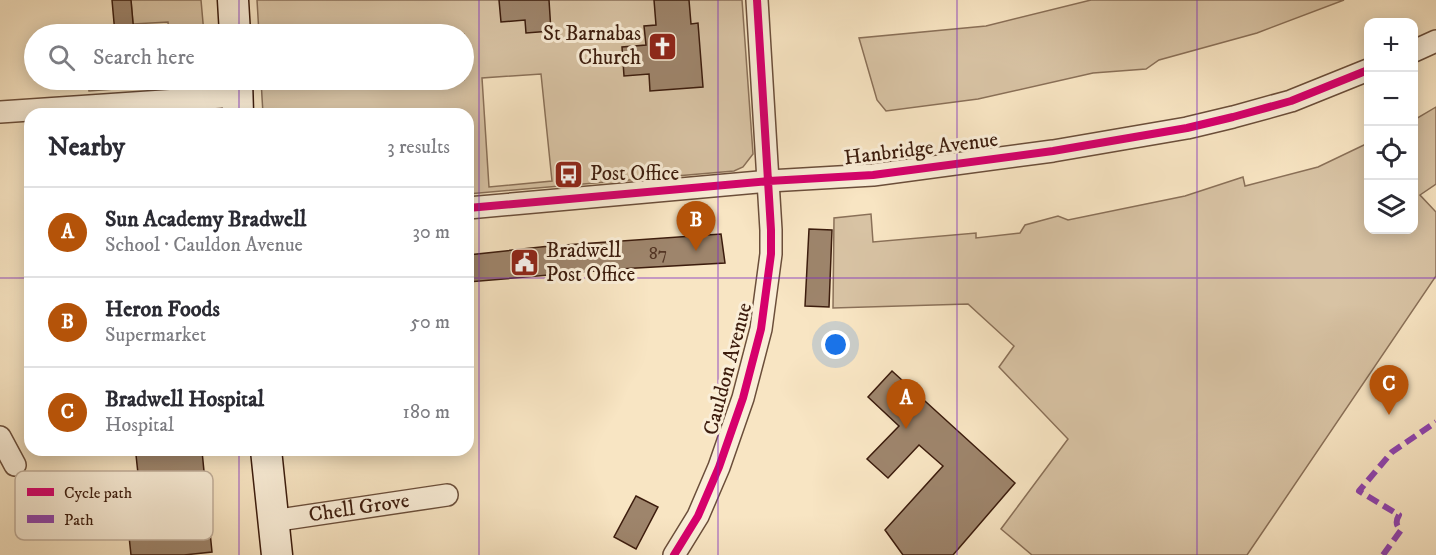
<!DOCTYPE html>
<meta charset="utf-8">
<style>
:root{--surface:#fff;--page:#f2f2f3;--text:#2b2b33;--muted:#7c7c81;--line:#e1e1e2;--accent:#b45309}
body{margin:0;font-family:"IM FELL DW Pica",serif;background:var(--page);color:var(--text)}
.controls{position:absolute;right:18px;top:18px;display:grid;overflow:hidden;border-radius:12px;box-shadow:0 3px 15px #0003}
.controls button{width:54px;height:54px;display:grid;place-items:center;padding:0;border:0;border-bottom:2px solid var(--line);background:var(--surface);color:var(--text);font:30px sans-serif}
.you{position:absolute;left:836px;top:345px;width:21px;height:21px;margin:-15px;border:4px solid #fff;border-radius:50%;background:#1a73e8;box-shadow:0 0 0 9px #1a73e833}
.badge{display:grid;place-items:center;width:39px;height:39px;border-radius:50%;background:var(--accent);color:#fff;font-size:20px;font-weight:700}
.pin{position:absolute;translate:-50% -50px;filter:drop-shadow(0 2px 3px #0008)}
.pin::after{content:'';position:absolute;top:32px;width:21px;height:18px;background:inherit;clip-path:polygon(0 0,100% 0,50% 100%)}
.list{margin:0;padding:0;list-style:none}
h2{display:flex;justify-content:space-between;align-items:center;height:78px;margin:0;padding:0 24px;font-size:26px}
h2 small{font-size:20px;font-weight:400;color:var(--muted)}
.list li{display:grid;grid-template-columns:39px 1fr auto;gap:18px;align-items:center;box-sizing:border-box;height:90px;padding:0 24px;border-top:2px solid var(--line)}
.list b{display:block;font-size:22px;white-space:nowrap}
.list p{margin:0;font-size:20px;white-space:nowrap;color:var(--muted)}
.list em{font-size:20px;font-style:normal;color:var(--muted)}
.icon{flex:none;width:33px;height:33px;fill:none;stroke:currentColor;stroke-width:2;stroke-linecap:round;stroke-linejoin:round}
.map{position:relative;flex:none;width:1436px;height:555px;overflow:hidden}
.search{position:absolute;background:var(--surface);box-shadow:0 3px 15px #0003;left:24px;top:24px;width:450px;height:66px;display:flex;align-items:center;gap:15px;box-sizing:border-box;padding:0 21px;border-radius:33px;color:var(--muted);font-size:22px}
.panel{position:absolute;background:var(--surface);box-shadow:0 3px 15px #0003;left:24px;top:108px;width:450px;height:348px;border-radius:18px}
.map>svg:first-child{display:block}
.green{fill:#d8c3a4;stroke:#8a7058;stroke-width:1.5;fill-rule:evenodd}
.building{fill:#9e856c;stroke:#3c1c0d;stroke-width:1.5}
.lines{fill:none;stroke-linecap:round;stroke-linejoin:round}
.street-casing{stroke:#6b4e3a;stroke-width:24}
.secondary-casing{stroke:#3c1c0d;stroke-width:33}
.street{stroke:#faeed8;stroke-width:21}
.secondary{stroke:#faeed8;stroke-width:30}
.quiet{stroke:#8e44ad;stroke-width:6;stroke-dasharray:12 6;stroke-linecap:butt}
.cycleway-casing{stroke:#faeed8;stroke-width:11}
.cycleway{stroke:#d6006c;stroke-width:8}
.grid{fill:none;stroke:#7b2cbf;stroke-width:1.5;stroke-opacity:0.55}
.labels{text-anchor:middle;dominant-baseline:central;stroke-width:6;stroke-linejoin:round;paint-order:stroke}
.number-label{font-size:18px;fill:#543625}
.poi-label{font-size:21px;fill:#3c1c0d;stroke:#faeed8;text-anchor:start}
.street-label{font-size:21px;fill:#3c1c0d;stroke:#faeed8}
.key{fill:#faeed8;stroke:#c1af9b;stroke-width:1.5}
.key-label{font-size:16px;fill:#3c1c0d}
</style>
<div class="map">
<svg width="1436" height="555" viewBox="0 0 1436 555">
<rect width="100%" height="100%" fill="#f8e5c3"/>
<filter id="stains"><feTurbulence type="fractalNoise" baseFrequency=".00333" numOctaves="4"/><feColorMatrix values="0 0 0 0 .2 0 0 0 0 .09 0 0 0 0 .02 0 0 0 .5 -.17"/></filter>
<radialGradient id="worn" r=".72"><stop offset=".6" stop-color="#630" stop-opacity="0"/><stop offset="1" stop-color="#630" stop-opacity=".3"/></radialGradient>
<path class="green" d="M131,0H201L204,34H169L168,22L133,24Z
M257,0H742L753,154L743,167L734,171L468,194V114H263L261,80H464V34H259ZM541,74L552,181L489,187L482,78Z
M1091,0H1344L1257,33L1159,60L1146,69L1093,73L978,99L886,111L877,100L859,38L986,26Z
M87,80H185L181,84L89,91Z
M1436,107V184L1420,195L1436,212V276L1247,555H1032L1001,529L1068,439L999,367L1014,346L968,304L833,308L834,218L871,214L873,242L976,233V238L1020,233L1025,225L1058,216L1068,220L1185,196L1243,177L1245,186L1318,167L1366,144L1368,147V230H1414V120Z"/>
<path class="building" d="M112,0H131L134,34H115Z
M499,0H549L551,31L526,33L525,20L501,22Z
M654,0H689L691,24L698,23L703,87L650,91L649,74L624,76L622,47L646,45L644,26L656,25Z
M809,229L832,230L829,307L805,306Z
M721,234L725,263L619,269L468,282V255L550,246Z
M892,371L1015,483L953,555H903L885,530L943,466L919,445L888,478L867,459L899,426L868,397Z
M202,451L212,552L184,555H131L127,517L113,519L107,486L139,483L136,455Z
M636,496L658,507L636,549L614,537Z"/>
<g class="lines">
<defs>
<g id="street">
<path d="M1414,51L1436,41"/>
<path d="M0,112L237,96"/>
<path d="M468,208L769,181L873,175L1053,151L1187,128L1233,117L1291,101L1368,70"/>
<path d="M0,437L15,465"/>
<path id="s1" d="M272,521L447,495"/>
<path d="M674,555L698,516L719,467L743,398L761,329L771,254V230L757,0"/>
</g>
<path id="secondary" d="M233,0L235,34
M237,80L238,114
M266,450L277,555"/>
</defs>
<use href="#street" class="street-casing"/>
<use href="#secondary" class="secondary-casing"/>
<use href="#street" class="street"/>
<use href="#secondary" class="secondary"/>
<path class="quiet" d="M1383,555L1401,530C1396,525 1395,522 1399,515L1359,491L1392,452L1436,422"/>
<defs>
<path id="cycleway" d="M468,208L769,181L873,175L1053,151L1187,128L1233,117L1291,101L1368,70
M674,555L698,516L719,467L743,398L761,329L771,254V230L757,0"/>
</defs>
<use href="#cycleway" class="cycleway-casing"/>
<use href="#cycleway" class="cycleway"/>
</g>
<path class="grid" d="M239,0V34M479,0V555M718,0V555M957,0V555M1197,0V555M239,80V114M0,278H30M468,278H1436M239,450V555"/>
<defs>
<symbol id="church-square" viewBox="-11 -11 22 22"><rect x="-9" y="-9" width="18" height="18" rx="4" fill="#8f2418" stroke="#faeed8"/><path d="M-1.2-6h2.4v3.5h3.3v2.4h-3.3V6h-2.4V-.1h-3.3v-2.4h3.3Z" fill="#fff"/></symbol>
<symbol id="bus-square" viewBox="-11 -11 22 22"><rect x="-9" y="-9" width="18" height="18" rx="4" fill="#8f2418" stroke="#faeed8"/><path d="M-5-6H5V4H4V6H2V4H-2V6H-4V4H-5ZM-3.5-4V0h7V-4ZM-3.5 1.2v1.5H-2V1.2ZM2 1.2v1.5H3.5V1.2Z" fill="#fff"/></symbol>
<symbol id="civic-square" viewBox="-11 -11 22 22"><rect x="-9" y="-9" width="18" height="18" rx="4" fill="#8f2418" stroke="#faeed8"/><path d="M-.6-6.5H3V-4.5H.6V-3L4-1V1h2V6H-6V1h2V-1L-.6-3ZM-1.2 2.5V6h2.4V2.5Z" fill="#fff"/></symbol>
</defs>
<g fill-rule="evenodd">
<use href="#church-square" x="646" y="30" width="33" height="33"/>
<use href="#bus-square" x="552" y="158" width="33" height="33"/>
<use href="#civic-square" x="508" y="246" width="33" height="33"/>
</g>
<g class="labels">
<g class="number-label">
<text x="658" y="254">87</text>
</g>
<g class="poi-label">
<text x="641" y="34" text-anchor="end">St Barnabas<tspan x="641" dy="24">Church</tspan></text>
<text x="590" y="174">Post Office</text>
<text x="546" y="251">Bradwell<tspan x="546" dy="24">Post Office</tspan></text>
</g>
<g class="street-label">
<text transform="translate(921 149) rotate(-7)">Hanbridge Avenue</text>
<text transform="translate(728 369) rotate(-75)">Cauldon Avenue</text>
<text stroke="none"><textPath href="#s1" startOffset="88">Chell Grove</textPath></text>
</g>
</g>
<rect x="15" y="471" width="198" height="69" rx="9" class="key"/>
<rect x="27" y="488" width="27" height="8" fill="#d6006c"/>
<rect x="27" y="515" width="27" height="8" fill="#8e44ad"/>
<g class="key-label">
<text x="64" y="498">Cycle path</text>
<text x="64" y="525">Path</text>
</g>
<rect width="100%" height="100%" filter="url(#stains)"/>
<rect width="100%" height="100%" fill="url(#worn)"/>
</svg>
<div class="controls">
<button>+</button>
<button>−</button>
<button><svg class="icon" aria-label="locate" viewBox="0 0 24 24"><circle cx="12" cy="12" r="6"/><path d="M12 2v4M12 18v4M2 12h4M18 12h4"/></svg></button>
<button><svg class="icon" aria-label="layers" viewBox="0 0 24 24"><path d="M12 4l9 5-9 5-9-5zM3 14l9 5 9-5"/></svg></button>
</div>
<div class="you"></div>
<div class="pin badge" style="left:906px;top:429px">A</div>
<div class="pin badge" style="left:696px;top:251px">B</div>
<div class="pin badge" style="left:1389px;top:415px">C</div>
<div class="search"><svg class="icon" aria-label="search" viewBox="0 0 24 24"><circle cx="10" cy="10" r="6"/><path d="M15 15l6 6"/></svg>Search here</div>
<section class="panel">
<h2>Nearby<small>3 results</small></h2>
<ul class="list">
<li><span class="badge">A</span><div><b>Sun Academy Bradwell</b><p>School · Cauldon Avenue</p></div><em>30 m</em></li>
<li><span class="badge">B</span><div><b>Heron Foods</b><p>Supermarket</p></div><em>50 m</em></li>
<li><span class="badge">C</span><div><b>Bradwell Hospital</b><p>Hospital</p></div><em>180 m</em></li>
</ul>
</section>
</div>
